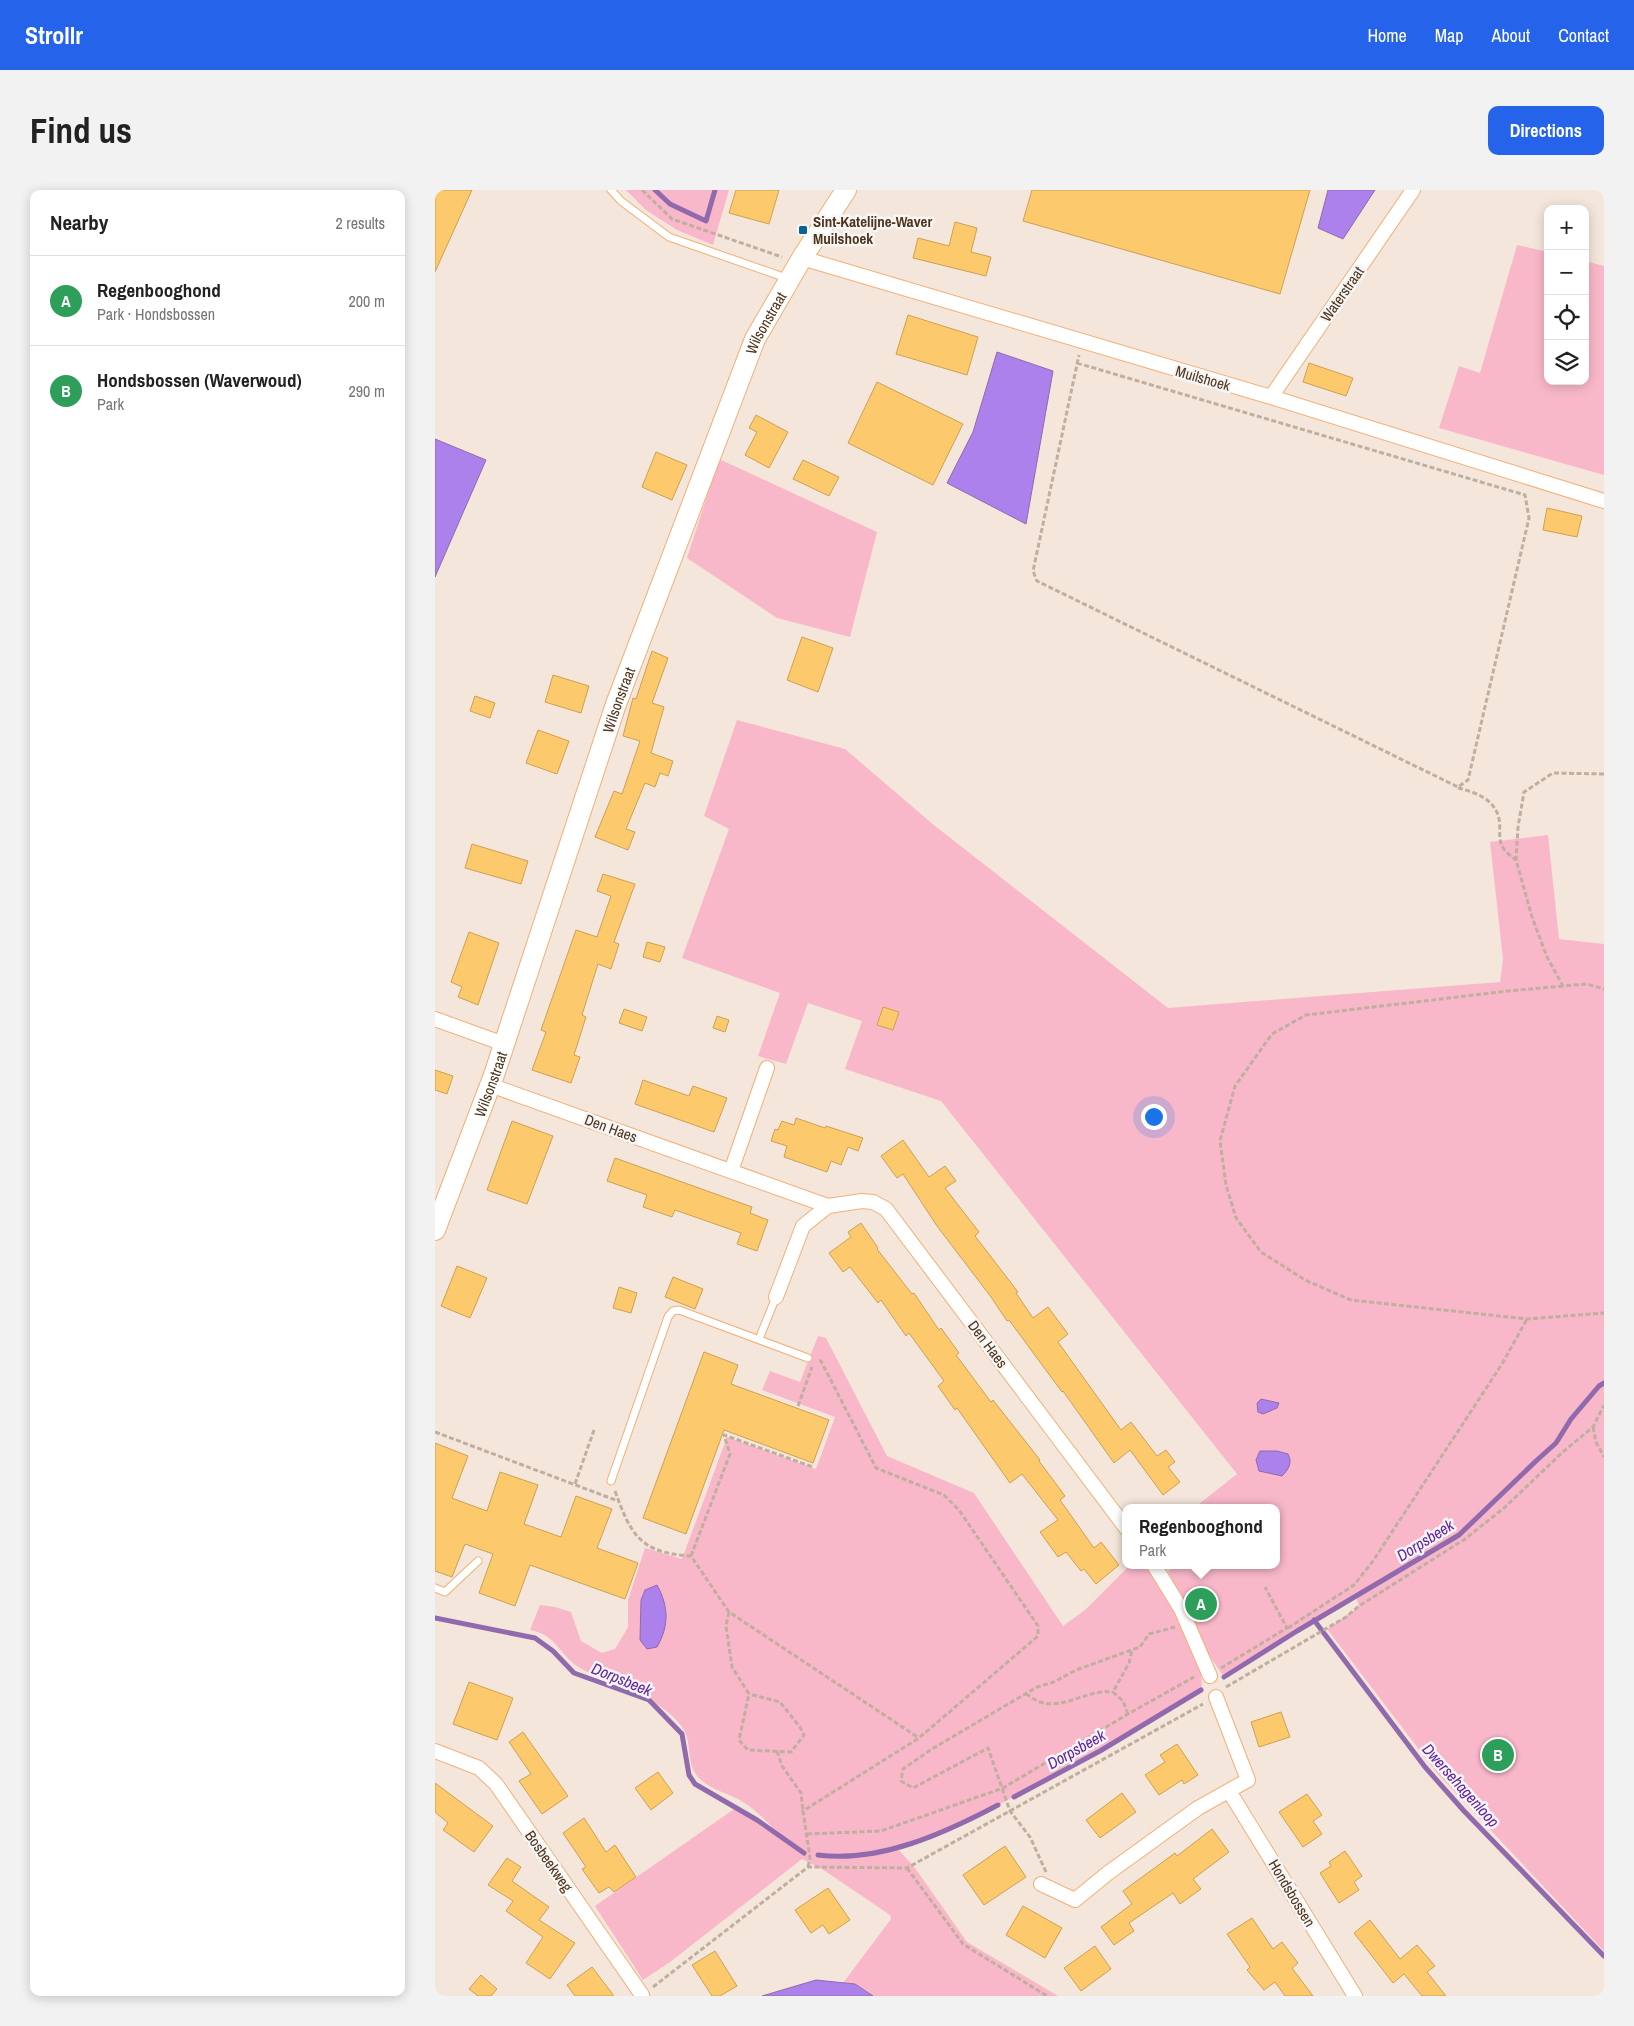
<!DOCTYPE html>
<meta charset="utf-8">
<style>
:root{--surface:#fff;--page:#f2f2f2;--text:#222;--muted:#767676;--line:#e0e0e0;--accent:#2563eb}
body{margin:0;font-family:"Archivo Narrow",sans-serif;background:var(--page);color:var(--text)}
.controls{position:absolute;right:15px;top:15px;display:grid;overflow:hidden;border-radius:10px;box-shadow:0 2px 12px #0003}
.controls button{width:45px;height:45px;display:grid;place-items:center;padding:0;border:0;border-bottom:1px solid var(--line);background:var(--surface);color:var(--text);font:25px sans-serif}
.you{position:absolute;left:718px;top:926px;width:18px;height:18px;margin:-12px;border:4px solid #fff;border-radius:50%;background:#1a73e8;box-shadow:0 0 0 8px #1a73e833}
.badge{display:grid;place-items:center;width:32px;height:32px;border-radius:50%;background:var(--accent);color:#fff;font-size:16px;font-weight:700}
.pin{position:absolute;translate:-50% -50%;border:2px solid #fff;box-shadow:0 1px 5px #0006}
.popup{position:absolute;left:687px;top:1314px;width:158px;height:65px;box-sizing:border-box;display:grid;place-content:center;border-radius:10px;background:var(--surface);filter:drop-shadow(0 1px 4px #0005);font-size:16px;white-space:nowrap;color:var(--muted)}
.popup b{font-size:19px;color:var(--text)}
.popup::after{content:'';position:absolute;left:50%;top:100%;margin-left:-10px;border:10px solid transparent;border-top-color:var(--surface)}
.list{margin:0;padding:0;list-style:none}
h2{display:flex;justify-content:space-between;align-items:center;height:65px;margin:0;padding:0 20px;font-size:21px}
h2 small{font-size:16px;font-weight:400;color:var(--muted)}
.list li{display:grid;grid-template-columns:32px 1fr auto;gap:15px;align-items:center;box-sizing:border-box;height:90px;padding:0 20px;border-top:1px solid var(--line)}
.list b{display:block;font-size:19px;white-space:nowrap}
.list p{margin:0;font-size:16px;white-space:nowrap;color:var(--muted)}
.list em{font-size:16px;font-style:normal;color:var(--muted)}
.icon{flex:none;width:28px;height:28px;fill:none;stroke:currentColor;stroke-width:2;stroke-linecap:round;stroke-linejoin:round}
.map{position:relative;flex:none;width:1169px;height:1806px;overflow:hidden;border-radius:10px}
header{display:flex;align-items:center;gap:30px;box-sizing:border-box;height:70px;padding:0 25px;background:var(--accent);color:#fff}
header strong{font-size:24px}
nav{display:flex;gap:28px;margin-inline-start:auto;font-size:18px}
.intro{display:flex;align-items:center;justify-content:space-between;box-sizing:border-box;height:120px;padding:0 30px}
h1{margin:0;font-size:35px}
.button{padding:12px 22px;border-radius:10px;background:var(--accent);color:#fff;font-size:18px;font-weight:700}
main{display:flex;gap:30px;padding:0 30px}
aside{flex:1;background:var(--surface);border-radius:10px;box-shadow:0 2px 12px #0003}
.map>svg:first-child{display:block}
.green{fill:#f9b8c9}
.water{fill:#ac81eb;stroke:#906aad}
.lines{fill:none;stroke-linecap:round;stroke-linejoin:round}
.stream{stroke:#906aad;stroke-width:5}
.building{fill:#fcc96c;stroke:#cca153}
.lane-casing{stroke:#f3af75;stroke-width:9}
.street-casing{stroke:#f3af75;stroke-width:16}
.secondary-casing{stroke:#f3af75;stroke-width:22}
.path{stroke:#c0ae9f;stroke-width:3;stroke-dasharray:5 2.5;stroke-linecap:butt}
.lane{stroke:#fff;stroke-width:7}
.street{stroke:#fff;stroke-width:14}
.secondary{stroke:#fff;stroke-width:20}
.poi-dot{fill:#0a6394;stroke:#f6f6f6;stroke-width:2}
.labels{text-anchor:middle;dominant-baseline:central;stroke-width:5;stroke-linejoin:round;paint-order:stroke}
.poi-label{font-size:15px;font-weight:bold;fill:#4f341b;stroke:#f6f6f6;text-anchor:start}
.street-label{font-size:15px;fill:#4f341b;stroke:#f6f6f6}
.water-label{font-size:16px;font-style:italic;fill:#6224a1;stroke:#f6f6f6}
</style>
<header>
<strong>Strollr</strong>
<nav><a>Home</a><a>Map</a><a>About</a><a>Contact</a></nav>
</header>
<div class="intro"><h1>Find us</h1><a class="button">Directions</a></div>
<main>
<aside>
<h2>Nearby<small>2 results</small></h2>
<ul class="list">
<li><span class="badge" style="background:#2e9e5b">A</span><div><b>Regenbooghond</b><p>Park · Hondsbossen</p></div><em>200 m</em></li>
<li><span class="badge" style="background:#2e9e5b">B</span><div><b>Hondsbossen (Waverwoud)</b><p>Park</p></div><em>290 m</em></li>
</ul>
</aside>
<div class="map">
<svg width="1169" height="1806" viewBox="0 0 1169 1806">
<rect width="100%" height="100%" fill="#f4e6db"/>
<path class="green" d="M191,0H294L278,55L242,40L211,20Z
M1082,55L1113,62V191H1150V71L1169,76V285L1004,238L1024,176L1045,183Z
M284,269L442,342L415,447L342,428L252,368Z
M302,530L410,559L500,636L733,818L1065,792L1068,769L1055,652L1113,645L1124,749L1169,754V1761L1002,1583L892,1439L924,1417L921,1406L789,1487L772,1462L733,1381L741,1375H841V1318H759L802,1284L506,911L410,879L427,831L373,813L351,874L323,866L345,803L247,768L294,639L269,626Z
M383,1146L391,1148L452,1266L539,1303L628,1436L650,1420L695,1375H709C728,1401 773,1469 766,1500L665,1561L533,1631L462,1658L480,1678L532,1752L623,1806H438L420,1794L408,1793L456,1729L455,1725L390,1681L367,1669L235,1772L208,1790L160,1716L302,1617L327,1637L346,1647C333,1633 320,1618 303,1609C289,1602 274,1599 263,1587C250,1572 258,1551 247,1537C223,1504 178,1497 145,1478C125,1466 122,1445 95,1440L105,1415L120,1417L136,1422L146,1451L167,1463L180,1459L193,1437V1410L210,1358L247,1369L292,1247L381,1279L400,1227L327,1200L335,1181L365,1192Z"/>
<path class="water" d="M893,0H940L908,49L883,38Z
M562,162L618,181L591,334L512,293L538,242Z
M0,249L51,270L0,387Z
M826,1209L844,1213L842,1218L828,1224L823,1222L822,1213Z
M825,1261H842L853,1264C858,1273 853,1280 847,1286L824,1281L821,1270Z
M222,1395C234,1417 234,1436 222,1457L212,1459L205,1450L206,1410L210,1400Z
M381,1790L420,1794L438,1806H327Z"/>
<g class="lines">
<path class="stream" d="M220,0L235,14L271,31L280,0
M0,1428L100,1448L118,1461L139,1483L214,1510L247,1544L254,1585L260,1594L322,1630L369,1663
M879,1430L990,1577L1029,1621L1169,1766
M789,1487L862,1441L1024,1345L1101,1271L1121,1253L1136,1229L1164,1196L1169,1193
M579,1607L665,1561L766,1500
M383,1665C445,1673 510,1643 563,1615"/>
</g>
<path class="building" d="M0,0H37L0,82Z
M301,0H344L334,34L294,23Z
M597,0H875L845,104L588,31Z
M520,32L542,38L536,62L556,67L551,86L478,68L483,48L514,56Z
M473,125L543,147L532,185L461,164Z
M874,173L918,188L911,206L868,192Z
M442,192L528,234L498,295L413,253Z
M321,225L353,242L334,278L310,265L322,242L314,238Z
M221,262L252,275L237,310L207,297Z
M368,270L404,287L394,306L358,289Z
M1112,318L1147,326L1142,347L1108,340Z
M367,447L398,458L383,502L352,490Z
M217,461L233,468L217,513L229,517L216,563L238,571L233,586L225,583L220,597L210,593L191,639L200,642L193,660L160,647L179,601L187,604L205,551L188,546L198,508L201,509Z
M118,485L154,496L146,523L110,512Z
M40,506L60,513L55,528L35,521Z
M103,540L134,551L122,584L91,573Z
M37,654L93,671L86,694L30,678Z
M168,684L200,694L179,752L184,754L176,779L163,774L147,825L151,827L139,865L145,867L136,893L97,880L111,842L106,840L141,740L162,747L176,706L162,701Z
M34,742L64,753L43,815L23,807L27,797L16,792Z
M212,752L230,757L225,772L208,767Z
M448,817L464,822L458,840L442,835Z
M189,819L212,827L207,841L184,833Z
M282,826L294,830L290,842L278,838Z
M0,880L18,886L12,904L0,900Z
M208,890L254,906L258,896L292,908L279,942L200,914Z
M361,928L390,938L391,936L428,948L423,961L413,957L406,975L396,971L392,982L349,967L352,956L336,951L340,939L343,940L347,931L359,935Z
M77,931L118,946L92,1014L52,1000Z
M468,950L494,987L510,976L521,991L510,998L544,1042L540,1046L583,1102L581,1103L598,1128L613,1117L633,1144L623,1152L686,1240L696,1232L722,1266L731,1260L740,1272L733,1277L745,1292L728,1305L695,1260L679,1273L628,1201L627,1202L574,1130L572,1131L556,1107L502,1036L468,984L462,988L446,966Z
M180,968L317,1017L315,1023L333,1030L322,1061L302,1054L306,1043L240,1020L237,1027L208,1017L212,1005L172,991Z
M426,1033L443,1058L442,1059L477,1104L479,1103L504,1140L506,1138L524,1163L521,1165L556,1212L558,1210L605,1270L604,1271L630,1306L625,1310L659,1358L666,1352L684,1375L661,1394L649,1379L646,1381L631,1362L623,1367L605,1342L623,1330L587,1284L575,1293L522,1218L520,1220L503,1196L509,1191L474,1143L471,1146L446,1110L443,1113L415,1077L408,1082L394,1063L416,1047L413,1042Z
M22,1076L52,1088L35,1128L6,1116Z
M238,1087L268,1099L260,1119L230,1107Z
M184,1097L202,1103L196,1123L178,1118Z
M269,1162L303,1175L296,1194L394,1230L378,1273L289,1240L251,1344L208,1328Z
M0,1253L33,1266L17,1308L30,1313L52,1321L65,1282L103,1295L89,1334L126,1347L141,1306L177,1319L162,1358L203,1373L190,1409L95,1375L80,1416L44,1403L58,1364L30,1354L17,1387L0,1381Z
M34,1492L78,1508L62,1550L18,1534Z
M846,1522L855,1547L824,1557L816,1532Z
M88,1542L133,1606L107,1624L84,1591L96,1584L74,1552Z
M742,1554L763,1585L749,1594L747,1590L724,1605L710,1585L730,1572L725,1565Z
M223,1582L238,1603L216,1620L200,1598Z
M0,1593L58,1636L39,1662L8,1640L13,1633L0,1622Z
M687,1603L701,1622L665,1648L651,1630Z
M872,1604L887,1625L878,1631L887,1644L868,1657L844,1622Z
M149,1628L171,1662L180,1655L201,1687L179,1702L174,1697L164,1703L147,1679L151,1677L128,1643Z
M777,1639L794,1662L758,1689L766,1699L745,1714L738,1703L694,1733L699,1741L679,1755L666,1737L697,1714L688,1701L740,1663L742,1666Z
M570,1656L591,1687L549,1715L528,1685Z
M910,1661L927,1686L919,1692L924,1700L904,1713L885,1683L896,1676L894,1672Z
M72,1668L86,1677L77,1691L114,1717L104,1730L140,1753L115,1789L91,1773L108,1747L71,1721L78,1711L53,1695Z
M393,1698L415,1730L394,1744L388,1735L376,1743L360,1720Z
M588,1716L627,1738L610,1768L571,1745Z
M817,1728L838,1759L847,1752L863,1773L857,1778L878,1806H850L840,1792L829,1800L812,1780L815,1777L792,1744Z
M935,1730L965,1769L982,1755L1000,1776L992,1782L1011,1806H987L969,1784L958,1793L919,1743Z
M660,1756L676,1779L646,1801L629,1778Z
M280,1761L302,1796L285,1806H277L257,1775Z
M157,1777L179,1806H140L132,1795Z
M46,1785L62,1799L56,1806H43L34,1799Z"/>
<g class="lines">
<defs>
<path id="lane" d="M176,0L186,11L234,47L354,89
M324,1149L341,1107
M176,1291L233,1127L238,1121L244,1120L373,1168
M0,1398L10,1402L43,1371"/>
<path id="street" d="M367,68L836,207L1169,311
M836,207L978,0
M0,829L69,854
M55,895L393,1016L427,1011L438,1012L451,1019L691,1338
M296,981L332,878
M341,1107L368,1036L393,1016
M719,1375L746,1419L775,1486
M0,1561L44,1578L61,1594L207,1805
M794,1601L920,1806
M606,1694L640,1710L673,1683L763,1618L813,1590L781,1507"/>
<g id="secondary">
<path id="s1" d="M0,1040L59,885L181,514L320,149L367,68L411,0"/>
</g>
</defs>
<use href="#lane" class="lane-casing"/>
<use href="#street" class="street-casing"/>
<use href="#secondary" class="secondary-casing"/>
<path class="path" d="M207,0L237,29L347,67
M642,173L1090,305L1094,328L1033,590L1023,597L602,391L598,381L644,165
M1169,584L1118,583L1089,602L1083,637L1081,670L1097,727L1112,767L1128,796L1152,794L1169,799
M1023,598C1040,602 1060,609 1064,629C1066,638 1063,648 1067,656C1070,662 1076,666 1081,670
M1128,796L1073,801L871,825L837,844L800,896L785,951L791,995L801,1028L826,1062L870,1090L916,1110L1092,1129L1169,1123
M363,1216L377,1177
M1158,1237L1161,1252L1169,1267
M0,1242L183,1311
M140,1294L159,1240
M180,1301C196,1345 205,1363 256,1366L294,1422L484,1548
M256,1366L295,1264L289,1245L378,1277
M294,1422L291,1436L297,1477L314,1504L304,1550L313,1560L356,1562L369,1545L365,1537L345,1512L314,1504
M853,1438L919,1395L938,1371L1067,1174L1092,1129
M786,1478L852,1438L830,1397
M791,1497L911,1427L924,1416L1030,1349L1069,1318L1129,1261L1158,1237L1169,1215
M591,1504C595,1506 600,1511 605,1512C630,1520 651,1499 678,1502
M693,1524L688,1511L678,1502L694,1473L697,1460
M342,1561L347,1576L366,1603L368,1621
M372,1644L446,1641L568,1598L693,1524L759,1487
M373,1677L375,1668L368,1621L484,1548L603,1446V1436L524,1320L509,1305L441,1278L386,1171L383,1170
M472,1678L528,1754L612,1806
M611,1682L595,1647L575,1621L553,1558L478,1598L466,1591L468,1579L497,1559L602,1497L619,1492L641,1480L705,1457L714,1444L740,1437
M218,1797L373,1677L472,1678L768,1514"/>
<use href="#lane" class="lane"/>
<use href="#street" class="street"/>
<use href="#secondary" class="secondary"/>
</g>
<rect class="poi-dot" x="363" y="35" width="10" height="10" rx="2.5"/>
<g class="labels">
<g class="poi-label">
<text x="378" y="31">Sint-Katelijne-Waver<tspan x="378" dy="17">Muilshoek</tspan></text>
</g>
<g class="street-label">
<text transform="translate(907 104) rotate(-55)">Waterstraat</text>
<text stroke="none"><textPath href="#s1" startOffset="966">Wilsonstraat</textPath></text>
<text transform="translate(768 188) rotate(16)">Muilshoek</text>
<text stroke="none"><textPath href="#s1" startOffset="561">Wilsonstraat</textPath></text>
<text stroke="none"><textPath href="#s1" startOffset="156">Wilsonstraat</textPath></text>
<text transform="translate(176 938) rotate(20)">Den Haes</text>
<text transform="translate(553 1154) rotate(53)">Den Haes</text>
<text transform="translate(114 1671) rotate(55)">Bosbeekweg</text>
<text transform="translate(857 1703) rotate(59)">Hondsbossen</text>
</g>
<g class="water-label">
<text transform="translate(990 1350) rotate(-32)">Dorpsbeek</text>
<text transform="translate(187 1489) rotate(22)">Dorpsbeek</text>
<text transform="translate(641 1559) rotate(-29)">Dorpsbeek</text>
<text transform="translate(1026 1595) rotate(48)">Dwersehagenloop</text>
</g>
</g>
</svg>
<div class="controls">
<button>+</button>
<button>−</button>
<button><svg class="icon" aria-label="locate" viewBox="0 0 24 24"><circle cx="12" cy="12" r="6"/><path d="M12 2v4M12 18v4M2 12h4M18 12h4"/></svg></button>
<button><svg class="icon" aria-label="layers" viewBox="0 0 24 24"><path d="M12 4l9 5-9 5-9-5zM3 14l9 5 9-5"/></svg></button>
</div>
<div class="you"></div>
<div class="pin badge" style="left:766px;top:1414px;background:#2e9e5b">A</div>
<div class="popup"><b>Regenbooghond</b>Park</div>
<div class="pin badge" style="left:1063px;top:1565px;background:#2e9e5b">B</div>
</div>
</main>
